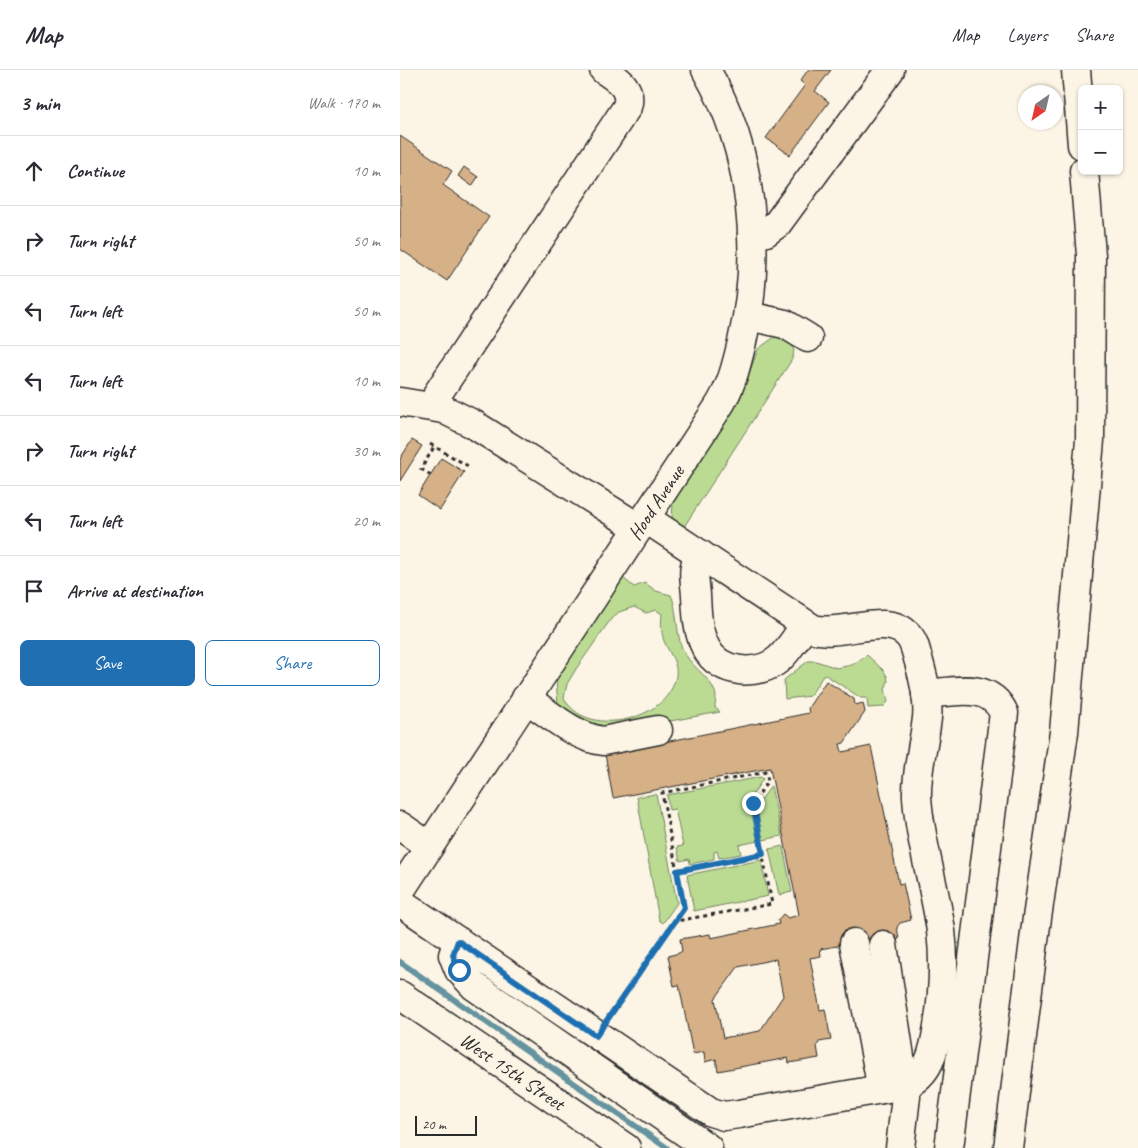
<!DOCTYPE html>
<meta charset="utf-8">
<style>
:root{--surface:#fff;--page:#f7f7f7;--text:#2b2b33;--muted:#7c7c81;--line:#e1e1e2;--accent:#1f6fb2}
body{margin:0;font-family:Caveat,sans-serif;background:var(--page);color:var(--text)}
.controls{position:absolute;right:15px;top:15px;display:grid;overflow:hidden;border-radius:8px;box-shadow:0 1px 4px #0004}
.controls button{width:45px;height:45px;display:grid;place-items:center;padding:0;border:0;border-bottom:1px solid var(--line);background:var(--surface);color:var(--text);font:25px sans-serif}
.compass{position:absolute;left:618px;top:15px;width:45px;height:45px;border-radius:50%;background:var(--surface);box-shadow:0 1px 4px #0004;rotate:214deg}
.scale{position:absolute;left:15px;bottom:12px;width:62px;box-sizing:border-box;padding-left:5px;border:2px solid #2b2b2b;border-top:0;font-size:14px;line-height:18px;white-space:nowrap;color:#2b2b2b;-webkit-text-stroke:4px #fcf5e5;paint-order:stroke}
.stop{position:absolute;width:15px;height:15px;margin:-11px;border:4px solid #1f6fb2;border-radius:50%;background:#fff}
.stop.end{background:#1f6fb2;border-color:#fff;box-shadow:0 1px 5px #0008}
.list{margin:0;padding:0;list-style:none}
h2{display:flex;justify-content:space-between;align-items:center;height:65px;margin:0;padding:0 20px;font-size:21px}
h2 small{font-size:16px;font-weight:400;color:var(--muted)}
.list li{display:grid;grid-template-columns:32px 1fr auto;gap:15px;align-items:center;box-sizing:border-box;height:70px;padding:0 20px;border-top:1px solid var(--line)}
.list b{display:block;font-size:19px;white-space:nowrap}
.list em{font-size:16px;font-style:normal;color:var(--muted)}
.actions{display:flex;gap:10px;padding:15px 20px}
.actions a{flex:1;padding:11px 0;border:1px solid var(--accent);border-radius:8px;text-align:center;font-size:18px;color:var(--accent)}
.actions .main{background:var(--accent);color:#fff}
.icon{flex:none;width:28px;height:28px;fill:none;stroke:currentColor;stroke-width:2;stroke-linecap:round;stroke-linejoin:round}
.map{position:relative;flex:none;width:738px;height:1078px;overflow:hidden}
header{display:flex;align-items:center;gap:30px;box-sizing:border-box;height:70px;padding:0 25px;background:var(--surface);border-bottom:1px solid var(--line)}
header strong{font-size:24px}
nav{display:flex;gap:28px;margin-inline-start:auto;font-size:18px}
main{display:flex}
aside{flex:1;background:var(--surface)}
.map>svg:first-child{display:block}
.green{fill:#bbdb93;stroke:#73835f;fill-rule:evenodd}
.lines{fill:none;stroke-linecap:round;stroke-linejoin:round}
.stream{stroke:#65939f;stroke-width:6}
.building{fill:#d6b087;stroke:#2b2b2b;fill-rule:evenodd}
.minor-casing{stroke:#2b2b2b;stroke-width:31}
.path{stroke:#2b2b2b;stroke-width:3;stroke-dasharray:4 4;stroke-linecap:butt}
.minor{stroke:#fcf5e5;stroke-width:28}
.route{stroke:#1f6fb2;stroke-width:6}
.labels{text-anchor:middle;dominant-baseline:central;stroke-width:4;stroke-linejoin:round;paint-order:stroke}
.street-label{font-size:20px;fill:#2b2b2b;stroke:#fcf5e5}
</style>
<header>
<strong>Map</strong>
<nav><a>Map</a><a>Layers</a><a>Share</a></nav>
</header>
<main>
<aside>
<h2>3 min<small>Walk · 170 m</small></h2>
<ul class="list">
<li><svg class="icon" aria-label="ahead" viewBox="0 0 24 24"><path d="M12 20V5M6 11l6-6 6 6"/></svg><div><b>Continue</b></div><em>10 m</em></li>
<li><svg class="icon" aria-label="right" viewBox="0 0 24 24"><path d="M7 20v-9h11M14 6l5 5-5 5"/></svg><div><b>Turn right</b></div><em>50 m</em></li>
<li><svg class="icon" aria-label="left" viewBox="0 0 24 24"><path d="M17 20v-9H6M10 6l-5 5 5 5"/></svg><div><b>Turn left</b></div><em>50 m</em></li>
<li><svg class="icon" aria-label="left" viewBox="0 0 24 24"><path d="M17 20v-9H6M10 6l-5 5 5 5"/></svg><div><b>Turn left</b></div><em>10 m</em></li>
<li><svg class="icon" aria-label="right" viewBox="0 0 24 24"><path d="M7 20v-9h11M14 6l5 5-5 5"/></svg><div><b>Turn right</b></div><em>30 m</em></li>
<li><svg class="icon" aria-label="left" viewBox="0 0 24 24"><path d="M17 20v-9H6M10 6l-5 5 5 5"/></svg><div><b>Turn left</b></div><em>20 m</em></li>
<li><svg class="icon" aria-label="arrive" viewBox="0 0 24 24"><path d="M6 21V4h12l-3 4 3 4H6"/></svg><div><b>Arrive at destination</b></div></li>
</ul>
<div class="actions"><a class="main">Save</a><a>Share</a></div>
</aside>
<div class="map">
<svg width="738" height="1078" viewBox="0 0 738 1078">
<rect width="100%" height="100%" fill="#fcf5e5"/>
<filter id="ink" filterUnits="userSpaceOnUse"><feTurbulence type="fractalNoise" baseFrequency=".02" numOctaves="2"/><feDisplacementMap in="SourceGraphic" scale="10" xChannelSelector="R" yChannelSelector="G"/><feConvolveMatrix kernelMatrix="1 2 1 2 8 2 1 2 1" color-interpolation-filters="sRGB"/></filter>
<g filter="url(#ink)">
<path class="green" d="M376,266H383C393,275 397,278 391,291L280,463L272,449L273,432L340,328L358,279Z
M223,508L234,517L245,513L256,521L271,525C277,537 276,562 282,578C289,596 309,605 315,622C317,627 315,632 315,638L320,642L209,662L192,661L158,636L156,609ZM234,537L246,543L256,540L262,544C261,554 261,562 264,571C270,586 281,595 274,613C261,652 185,668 164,628L167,614L176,599L211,549L219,542Z
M467,585L483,600L487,606L488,611L485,619L488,632L483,637L468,638L467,628H461L424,604L410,626L385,629L384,610L408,591H416L437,598L452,595Z
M361,707L363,709L353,724L348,725L358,771L339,775L341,784L319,788L317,781L314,782V789L290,794L289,789L280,791L277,777L283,776L275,739L269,740L267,725Z
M371,716L382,766L363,770L356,737Z
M256,724L277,833L263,853L259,850L237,727Z
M383,776L392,822L379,825L369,779Z
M361,790L368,826L294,841L287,805Z"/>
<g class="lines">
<path class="stream" d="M0,892L267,1078"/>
</g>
<path class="building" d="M408,0H431L415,21L429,32L390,85L366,68L405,15L400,11Z
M0,66L52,101L43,115L89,147L47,211L0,179Z
M64,97L78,107L72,116L58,106Z
M12,370L22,376L0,411V389Z
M41,388L64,402L40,440L18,425Z
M426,611L454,629L455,635L463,633L465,642L444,673L440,674L442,682L471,676L499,814L503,813L511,850L500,853L497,857L499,869L461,877L460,872L420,879L421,886L410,888L420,940L425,939L431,970L419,972L417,976L419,988L389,993L388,988L318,1001L316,989L305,992L304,982L293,984L279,915L274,916L268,886L279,883L282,881L280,869L310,864L311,868L379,854L378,850L383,844L388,848L399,845L370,698L213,728L205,684L409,643L408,638ZM376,889L383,926L360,961L323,968L315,929L338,897Z"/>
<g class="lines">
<defs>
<g id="minor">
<path d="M676,0L682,75"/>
<path d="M352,166L366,162L377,154L490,0"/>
<path d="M348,246L385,254L408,268"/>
<path d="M0,332L43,339L73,354L239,458"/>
<path d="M35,337L38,323L227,37C233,18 217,9 204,0"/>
<path d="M300,484C291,497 295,511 296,525C297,543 297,561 306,578C319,604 358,607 379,589C390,579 397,566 405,555"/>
<path d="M526,624C555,622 589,611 604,643L549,1078"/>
<path d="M126,628C149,644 175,667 203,671L258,660"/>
<path d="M0,756L29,776"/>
<path id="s1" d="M0,821L317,339C331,318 336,297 342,272C363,183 353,80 306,0"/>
<path d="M0,832L311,1042L324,1046L339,1044L505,1015C530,1004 534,981 538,956C543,925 545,893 541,861C535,816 520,773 517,727C516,700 524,675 527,648C529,630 524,610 519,592C516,583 515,572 508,565C486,542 443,567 413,559L245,448"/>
<path d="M58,871L53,885L59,900L74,916L308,1078"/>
<path d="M454,873L482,1019"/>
<path d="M483,875L506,1026L500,1078"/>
<path id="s2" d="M0,925L226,1078"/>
<path d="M608,1078L636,855L664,662L690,370L691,185L684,101"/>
</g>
</defs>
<use href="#minor" class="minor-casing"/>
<path class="path" d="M30,374L68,396
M31,405L21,399L34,377
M277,801L363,785
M209,947L284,838L262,723L366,702L368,711L353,733L372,834L276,851"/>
<use href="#minor" class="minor"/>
</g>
</g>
<g class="lines" filter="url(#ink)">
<path class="route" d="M59,900L53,885L58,871L196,966L284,838L277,801L363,784L353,733"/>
</g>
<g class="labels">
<g class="street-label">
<text stroke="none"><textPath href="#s1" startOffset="465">Hood Avenue</textPath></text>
<text stroke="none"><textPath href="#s2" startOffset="136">West 15th Street</textPath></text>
</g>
</g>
</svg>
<div class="controls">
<button>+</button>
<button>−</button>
</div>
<svg class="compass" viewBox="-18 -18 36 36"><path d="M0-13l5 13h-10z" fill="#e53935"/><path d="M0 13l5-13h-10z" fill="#7c7c81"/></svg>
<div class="scale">20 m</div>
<div class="stop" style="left:59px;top:900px"></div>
<div class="stop end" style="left:353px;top:733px"></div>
</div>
</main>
